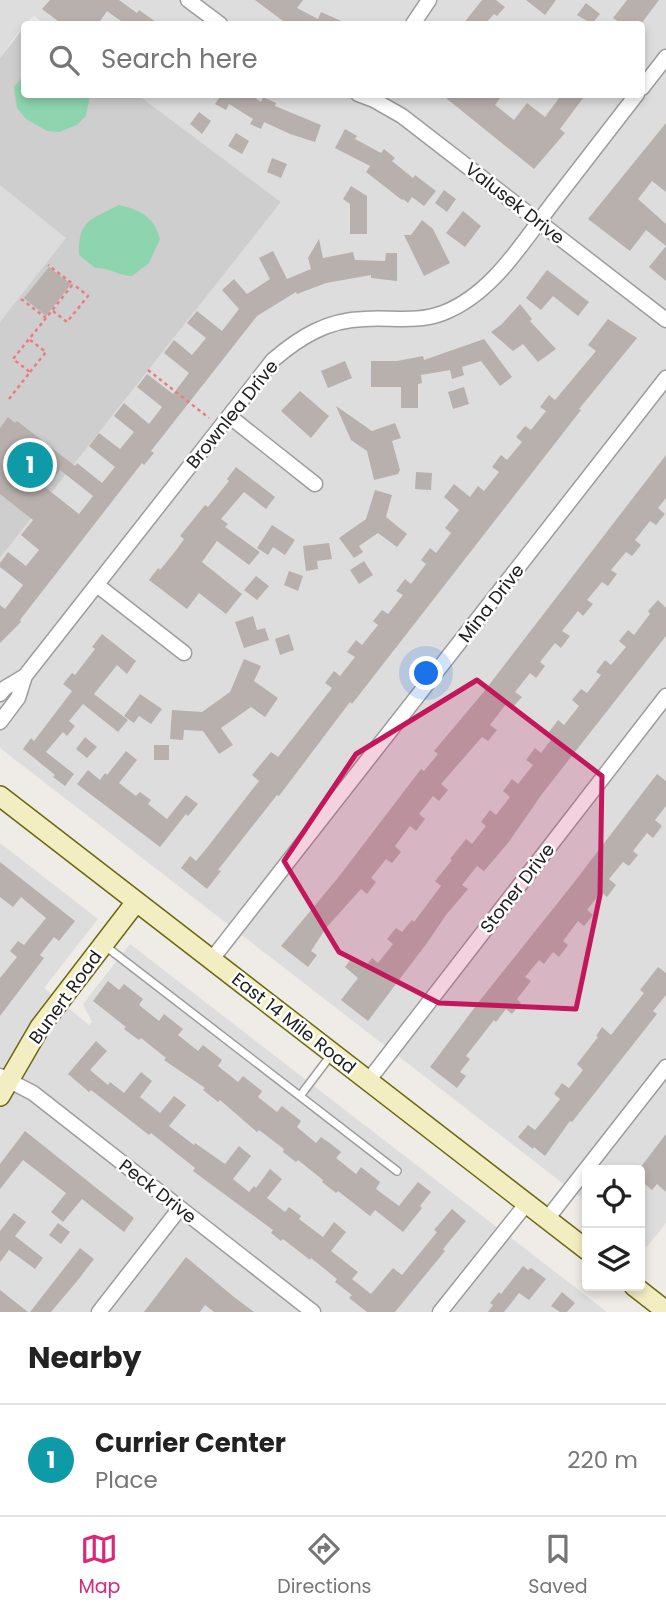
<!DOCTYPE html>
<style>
:root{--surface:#fff;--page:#f6f6f6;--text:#222;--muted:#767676;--line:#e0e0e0;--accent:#db2777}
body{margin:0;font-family:Poppins,sans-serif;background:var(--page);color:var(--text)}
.controls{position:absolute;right:21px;bottom:21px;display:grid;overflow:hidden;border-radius:7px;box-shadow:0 4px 10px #0003}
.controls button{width:63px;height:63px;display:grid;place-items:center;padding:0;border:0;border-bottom:2px solid var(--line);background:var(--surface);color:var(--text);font:35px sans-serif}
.you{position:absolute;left:427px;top:674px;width:24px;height:24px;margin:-18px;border:5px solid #fff;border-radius:50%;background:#1a73e8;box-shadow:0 0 0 10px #1a73e833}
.badge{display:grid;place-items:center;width:46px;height:46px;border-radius:50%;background:var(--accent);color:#fff;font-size:23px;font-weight:700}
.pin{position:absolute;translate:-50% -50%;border:4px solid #fff;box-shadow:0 2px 7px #0006}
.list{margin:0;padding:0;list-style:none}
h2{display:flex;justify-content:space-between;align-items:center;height:91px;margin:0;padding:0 28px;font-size:30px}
h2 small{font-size:23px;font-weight:400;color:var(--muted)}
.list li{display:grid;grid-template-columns:46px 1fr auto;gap:21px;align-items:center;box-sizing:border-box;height:112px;padding:0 28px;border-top:2px solid var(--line)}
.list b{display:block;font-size:26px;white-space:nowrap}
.list p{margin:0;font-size:23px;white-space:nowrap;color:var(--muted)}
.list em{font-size:23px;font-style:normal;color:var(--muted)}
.icon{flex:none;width:38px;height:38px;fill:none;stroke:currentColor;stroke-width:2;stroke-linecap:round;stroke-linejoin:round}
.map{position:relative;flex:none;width:666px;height:1312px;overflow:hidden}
.search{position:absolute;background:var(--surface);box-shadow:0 4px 10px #0003;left:21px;right:21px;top:21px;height:77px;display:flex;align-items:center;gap:18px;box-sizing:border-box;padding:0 24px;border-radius:7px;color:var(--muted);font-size:26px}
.sheet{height:203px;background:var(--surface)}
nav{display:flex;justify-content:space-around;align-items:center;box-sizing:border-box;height:98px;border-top:2px solid var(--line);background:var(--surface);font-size:19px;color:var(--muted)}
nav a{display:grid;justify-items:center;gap:4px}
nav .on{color:var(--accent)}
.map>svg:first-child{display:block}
.residential{fill:#dedddd}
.religious{fill:#cecece}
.pitch{fill:#8ed5af}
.parking{fill:#dcdcdc}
.building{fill:#b8b0ad;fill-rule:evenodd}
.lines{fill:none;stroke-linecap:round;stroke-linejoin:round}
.lane-casing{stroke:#9d9d9d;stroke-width:10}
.street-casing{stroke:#9d9d9d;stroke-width:17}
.secondary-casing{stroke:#6c6911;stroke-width:22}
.path{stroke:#eb7d82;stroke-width:2.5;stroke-dasharray:3.5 3.5;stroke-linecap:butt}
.lane{stroke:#fff;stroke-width:7}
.street{stroke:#fff;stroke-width:14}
.secondary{stroke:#f3eec2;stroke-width:19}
.marked{fill:#c2185b;fill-opacity:0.2;stroke:#c2185b;stroke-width:5;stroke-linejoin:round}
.labels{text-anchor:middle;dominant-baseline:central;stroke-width:5;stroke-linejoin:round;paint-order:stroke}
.street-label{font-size:18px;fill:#202020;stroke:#fff}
</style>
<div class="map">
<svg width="666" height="1312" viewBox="0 0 666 1312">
<rect width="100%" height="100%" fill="#efebe7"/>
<path class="residential" d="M0,0H666V1223L647,1247L640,1242V1170H587V1202L0,748V558L281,202L138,95L642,94V24H45L34,16L24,24L0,58Z
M0,843L98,919L44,988L89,1025L92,1022L83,1004L130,944L607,1312H0Z"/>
<path class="religious" d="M24,27V94L138,95L281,202L0,558V58Z"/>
<path class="pitch" d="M24,75V94L90,95L86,116L77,125L59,132L47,131L26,119L17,108L14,87Z
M119,205C141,210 154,217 160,239L149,263L132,276C119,276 108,267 95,268L79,255C78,220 90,220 119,205Z"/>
<path class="parking" d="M0,185L66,238L0,322Z"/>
<path class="building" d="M50,0H119L137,13L139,10L159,24H125L107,11L98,24H62L42,9Z
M255,0H303L297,8L318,19L321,12L348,24H287Z
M482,0H496L505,7L497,16L494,14L485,24H463Z
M526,0H556L545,15Z
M627,0H659L641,24H622L613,18Z
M586,3L600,14L592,24L577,15Z
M213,94H249L261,102L263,97L276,103L275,106L321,125L315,142L290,134L264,122L261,129L250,124L253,119L229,104L226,110L215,104L219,98Z
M441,94H503L495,105L514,120L527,103L545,117L562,94H586L560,129L565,133L534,169Z
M199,112L211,121L202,134L190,124Z
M666,123V192L652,181L638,199L666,224V246L646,230L630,251L588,219Z
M345,129L357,136L355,139L381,153L384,149L395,158L392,161L413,178L415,175L436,191L424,206L412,197L408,203L403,199L402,200L366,172L370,166L335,148Z
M236,133L249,141L242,154L228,146Z
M272,158L287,164L281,178L267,172Z
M351,186L367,196V234H350V204L343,199Z
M444,190L456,199L447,212L435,203Z
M463,211L481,226L465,247L446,233Z
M422,220L433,229L450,263L424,276L404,235H411Z
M319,239L323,258L353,252L355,260L385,261L386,253H397V281L371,278V275L326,283L297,294L296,292L257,316L151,451L154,453L144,465L142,463L20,620L21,622L0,643V605L5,609L23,585L0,567V563L8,552L26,566L39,550L21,535L33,520L0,494V428L8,417L15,423L17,421L75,466L77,463L102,483L115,467L89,446L99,433L120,449L134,432L114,416L124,403L149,424L162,407L137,387L147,374L173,394L189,373L164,353L174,340L192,355L206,338L187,323L197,311L222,331L239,309L222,290L234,279L247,294L270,279L259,258L273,251L287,279L311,269L308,258ZM60,470L93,496L79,514L46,488Z
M666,246V281L649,267Z
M49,267L71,284L46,316L24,298Z
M547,270L589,302L578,316L553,296L541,310L526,298Z
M520,304L532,319L530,321L556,349L538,362L523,344L513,351L491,332L502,324Z
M608,319L637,338L579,409L581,410L352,704L350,702L279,796L277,795L247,833L218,870L221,871L207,889L181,868L190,856L196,861L206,849L259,781L252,775L271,752L278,757L332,688L325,683L334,671L340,676L355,657L347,652L356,640L362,645L378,625L373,621L382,610L388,614L403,595L396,591L405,579L411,584L426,564L421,560L430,548L436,553L451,533L445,528L459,510L444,497L454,484L470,497L478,486L484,491L499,472L492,467L501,455L507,460L522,442L516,437L525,426L531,430L546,411L540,407L549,395L555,400L596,351L588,345Z
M484,339L512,377L500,386L481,361L462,367L464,375L452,379L450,370L421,375L422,383L418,384V408H401V387H371V361H397L423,356L424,360Z
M345,361L352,378L328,388L321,371Z
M464,387L469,404L453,409L448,392Z
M300,391L329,416L311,438L281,411Z
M336,406L372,431L395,423L401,438L392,441L400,470L398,474L374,480L367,451L351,440Z
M666,455V498L658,508L665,514L656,525L650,521L635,540L641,545L632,556L626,552L611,570L617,574L608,586L602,582L587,600L593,604L583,616L578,611L562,631L570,636L561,648L555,643L540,662L545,666L536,678L530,673L515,692L522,697L512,708L506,704L490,725L497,730L488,741L482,737L441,784L448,790L439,801L433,796L419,814L425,819L416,831L410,826L395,846L401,852L392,863L386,859L371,878L376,882L367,894L361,889L326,928L311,951L317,955L308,967L281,946L337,879L421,769L424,771L438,754L434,751L482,694Z
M236,467L275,497L266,509L244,492L221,519L228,524L225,527L260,552L249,565L217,541L202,562L242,594L226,614L199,593L187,609L149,580L158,568L160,570L177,549L184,539L180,536L205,505L208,507L229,481L227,479Z
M416,472L432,473L431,490L415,489Z
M375,490L392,495L386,517L407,534L397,547L378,533L359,546L363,552L354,558L339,538L366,519Z
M272,525L295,540L285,555L273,547L268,555L257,548Z
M329,543L332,559L317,561L318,569L306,571L303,546Z
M364,561L373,575L359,584L350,570Z
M289,571L303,576L298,591L284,585Z
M256,576L269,586L257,600L244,590Z
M658,600L666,608V636L542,794L508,843L484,871L477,866L462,885L468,889L446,915L427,943L368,1021L341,1000L358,978L345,967L353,956L366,966L372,958L378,963L393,944L387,939L396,928L402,932L412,920L414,922L441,886L435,881L452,860L450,859L466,839L472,844L486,826L481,822L490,810L496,815L510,797L503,791L512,779L518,784L533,765L526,760L535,748L541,753L554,736L549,732L558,720L564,725L579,706L572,700L581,689L587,693L601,675L596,672L605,660L611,665L626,647L619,641L628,630L634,635L650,614L648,611Z
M253,616L257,630L265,628L269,640L244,648L235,622Z
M102,634L136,661L127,674L117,665L94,694L128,720L118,732L83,704L69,721L75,726L67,736L63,732L46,752L74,774L65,786L53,777L55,775L23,749L31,738L34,741L72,691L63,684L72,673L75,675L95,649L92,647Z
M289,634L294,650L280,655L275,639Z
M244,659L261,666L254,681L278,698L265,717L251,707L221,728L233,745L219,754L203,731L184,730L183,740L170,739L172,710L202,712L230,692Z
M140,694L162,709L151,724L139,716L134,723L124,716Z
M85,737L97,747L87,758L76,749Z
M154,745H169V760H154Z
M126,751L137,760L119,783L136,796L140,792L151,800L148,804L167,819L186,795L198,804L188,816L186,814L160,847L77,784L88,770L100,780L105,773L107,775Z
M657,774L666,781V806L655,820L662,826L653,838L647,833L633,851L638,855L629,866L623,862L609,879L616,885L607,897L601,892L587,910L593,915L584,926L578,921L563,941L568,945L559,957L553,952L544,964L539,960L525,977L531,981L517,999L521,1003L512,1014L506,1009L496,1022L494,1020L466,1056L470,1059L460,1072L466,1076L457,1088L430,1067L481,999L572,885Z
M0,862L75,921L59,941L54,937L40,955L44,958L0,1016V978L17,957L10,951L18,941L24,945L46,918L21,897L13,907L0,897Z
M658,967L666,973V995L653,1011L657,1014L572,1122L570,1121L545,1156L534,1147L533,1149L518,1137L528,1125L535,1130L545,1118L560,1099L554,1094L562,1083L569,1088L583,1070L577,1064L598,1037L596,1036L602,1027L611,1035L644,993L640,990Z
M108,981L119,990L124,984L143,999L139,1005L159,1021L164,1014L183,1029L178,1035L198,1051L203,1045L222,1060L218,1066L238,1082L243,1076L262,1091L258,1097L277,1112L282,1106L301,1121L297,1127L316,1143L321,1137L331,1144L341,1152L336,1158L356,1174L361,1167L380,1182L376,1189L399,1206L418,1182L431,1192L420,1206L422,1208L403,1232L375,1210L370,1216L338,1191L336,1193L322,1182L323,1180L298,1160L296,1162L283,1152L284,1149L259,1130L257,1132L220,1100L218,1102L203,1090L205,1088L164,1060L166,1058L141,1038L139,1040L132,1035L124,1029L126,1027L93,1001Z
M96,1041L107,1051L90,1070L108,1085L110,1082L124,1093L141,1072L152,1081L140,1097L160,1113L174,1096L186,1105L169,1126L194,1145L195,1143L225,1164L239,1146L251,1156L233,1179L249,1192L254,1186L256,1188L270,1169L282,1179L267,1198L285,1212L289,1207L301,1216L299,1219L323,1237L334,1222L346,1232L331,1251L358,1272L352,1279L371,1294L393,1268L402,1275L437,1232L434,1230L452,1209L466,1221L443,1249L445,1251L395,1312H367L349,1298L352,1295L335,1282L337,1279L311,1258L310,1260L283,1239L281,1241L271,1233L273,1230L193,1171L195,1168L151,1133L149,1135L91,1090L89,1092L68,1074Z
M25,1131L134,1218L124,1232L82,1199L63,1222L51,1212L66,1193L23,1160L0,1189V1164Z
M666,1134V1192L657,1184L652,1190L640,1180V1168Z
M14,1213L26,1222L15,1236L43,1258L35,1269L9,1250L0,1262V1231Z
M58,1223L70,1232L61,1244L49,1235Z
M80,1248L94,1259L78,1280L51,1312H30Z
M186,1257L234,1297L254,1312H214L205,1305L200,1312H144Z
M523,1266L528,1270L531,1268L546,1279L529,1300L519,1293L504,1312H488L493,1305L490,1303L499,1292L501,1294Z
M0,1290L28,1312H0Z
M562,1292L575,1303L567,1312H560L551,1306Z"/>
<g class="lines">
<defs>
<path id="lane" d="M104,945L397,1171
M300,1096L331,1055"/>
<path id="street" d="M188,0L220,24
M413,24L429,0
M642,88L666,57
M358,94L374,100L402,116L666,320
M229,416L315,484
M97,585L184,653
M0,694L5,688L25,676L273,360C300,337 327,320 364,319C391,317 417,323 443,313C493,294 524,240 555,200C582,165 609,130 637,94
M0,722L18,698L25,676
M212,959L666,378
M0,1076L33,1093L313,1312
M368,1081L666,696
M547,1219L666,1067
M99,1312L180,1208
M440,1312L527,1203"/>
<path id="secondary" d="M0,796L587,1250
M0,1096L40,1027L136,902
M634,1286L666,1311"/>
</defs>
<use href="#lane" class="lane-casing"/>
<use href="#street" class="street-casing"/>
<use href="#secondary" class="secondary-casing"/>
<path class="path" d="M21,299L46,318L73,284L48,265
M53,311L67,322L88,296L73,284
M30,340L46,352L30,372
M148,370L209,418
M9,399L30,372L13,359L46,318"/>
<use href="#lane" class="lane"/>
<use href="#street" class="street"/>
<use href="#secondary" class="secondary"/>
</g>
<path class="marked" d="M477,680L602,776L600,895L576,1009L439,1003L339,952L284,861L356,754Z"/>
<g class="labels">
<g class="street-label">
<text transform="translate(515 203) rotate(38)">Valusek Drive</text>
<text transform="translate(232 414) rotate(-51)">Brownlea Drive</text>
<text transform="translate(491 603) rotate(-52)">Mina Drive</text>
<text transform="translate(517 888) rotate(-52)">Stoner Drive</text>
<text transform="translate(65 997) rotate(-54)">Bunert Road</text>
<text transform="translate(294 1023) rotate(38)">East 14 Mile Road</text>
<text transform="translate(158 1191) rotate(38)">Peck Drive</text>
</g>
</g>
</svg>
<div class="controls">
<button><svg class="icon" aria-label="locate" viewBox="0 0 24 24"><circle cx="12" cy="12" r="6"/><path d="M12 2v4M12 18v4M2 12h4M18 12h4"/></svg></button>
<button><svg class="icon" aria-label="layers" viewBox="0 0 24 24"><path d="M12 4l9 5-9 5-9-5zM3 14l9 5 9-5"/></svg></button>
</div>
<div class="you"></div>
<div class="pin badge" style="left:30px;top:465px;background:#0f9aa8">1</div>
<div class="search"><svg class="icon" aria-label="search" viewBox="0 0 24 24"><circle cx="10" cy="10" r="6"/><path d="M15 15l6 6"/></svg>Search here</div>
</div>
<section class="sheet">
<h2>Nearby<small></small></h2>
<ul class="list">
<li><span class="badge" style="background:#0f9aa8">1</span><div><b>Currier Center</b><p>Place</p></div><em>220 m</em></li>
</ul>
</section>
<nav>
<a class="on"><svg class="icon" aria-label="map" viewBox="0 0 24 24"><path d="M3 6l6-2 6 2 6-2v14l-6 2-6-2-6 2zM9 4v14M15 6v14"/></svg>Map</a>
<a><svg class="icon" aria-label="directions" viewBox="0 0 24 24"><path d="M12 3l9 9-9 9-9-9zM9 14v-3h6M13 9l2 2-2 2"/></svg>Directions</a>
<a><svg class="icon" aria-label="saved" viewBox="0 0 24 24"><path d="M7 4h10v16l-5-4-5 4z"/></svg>Saved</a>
</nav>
